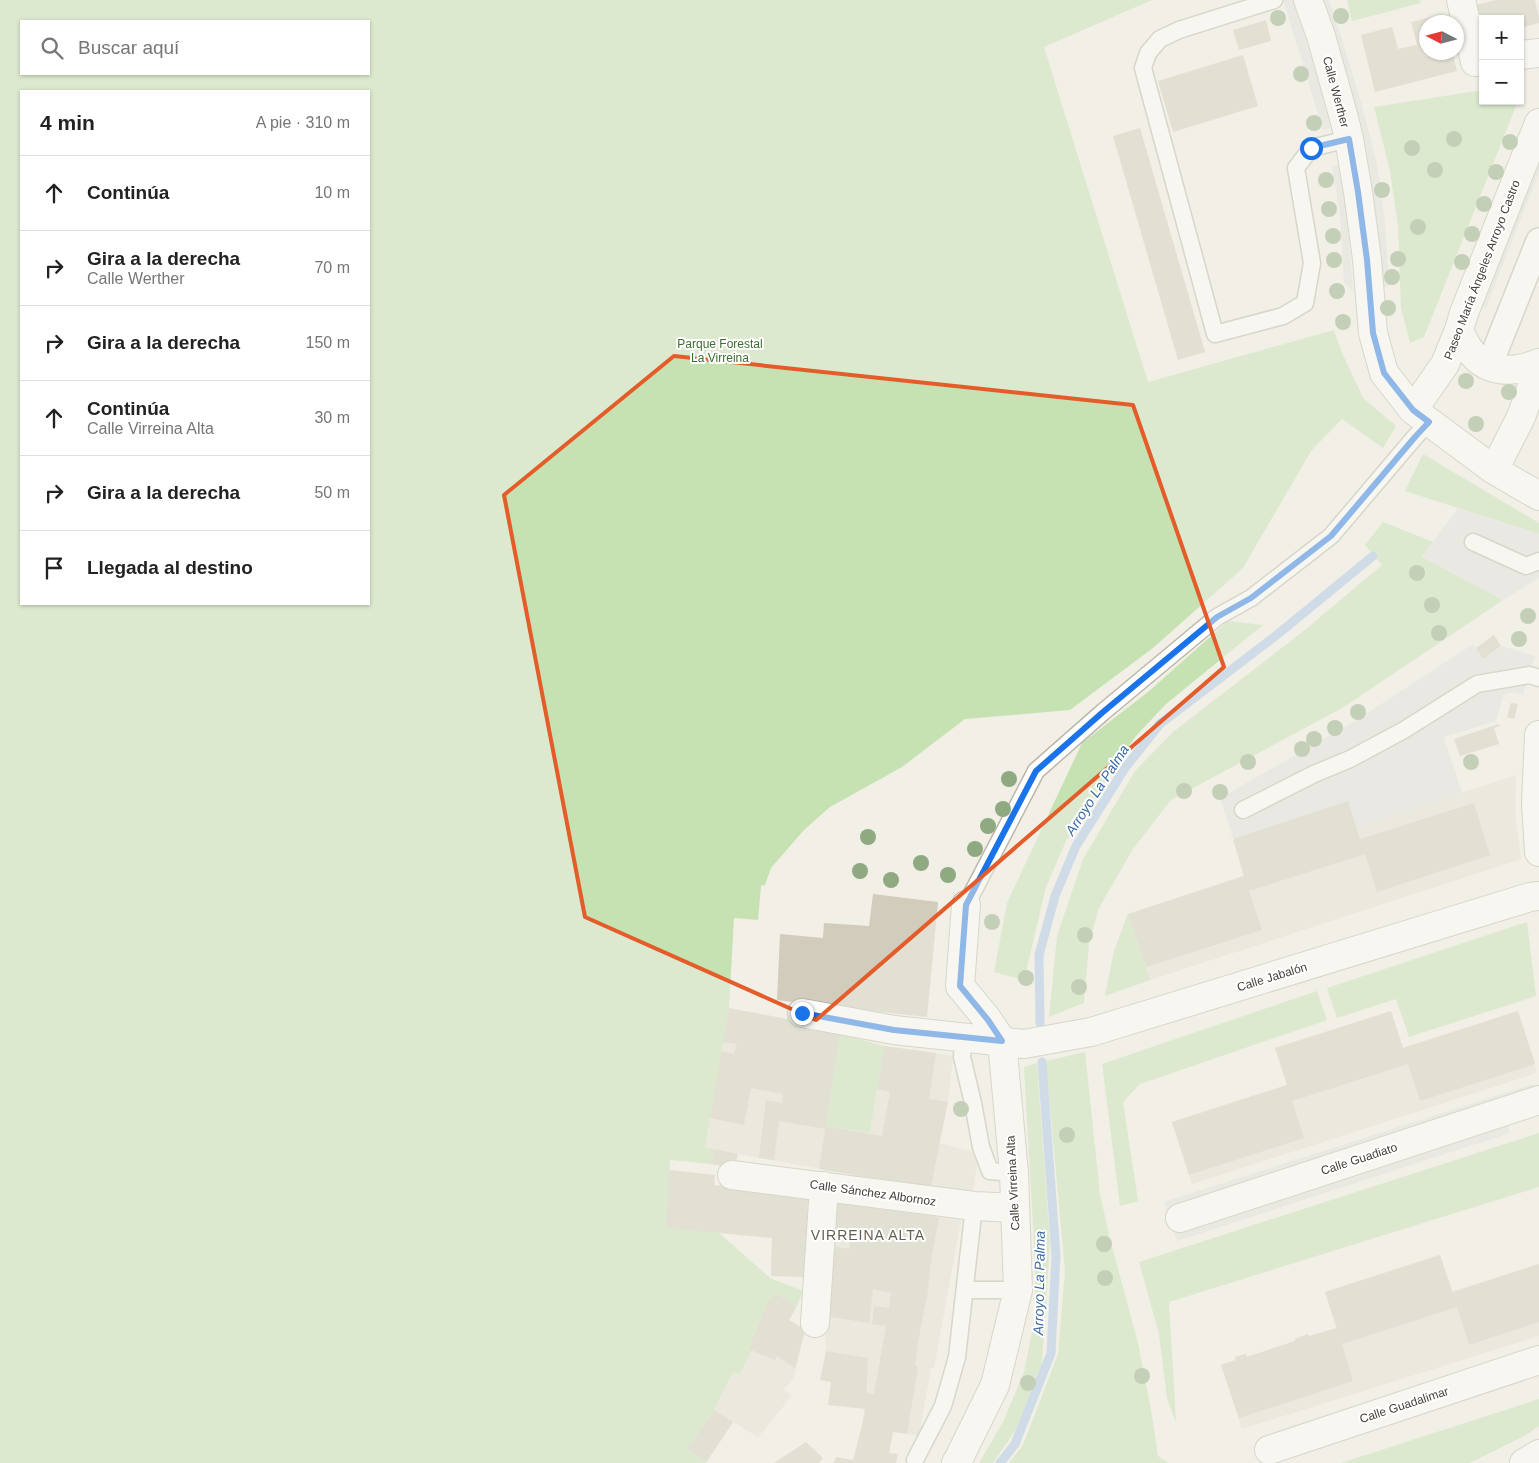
<!DOCTYPE html>
<html lang="es">
<meta charset="utf-8">
<style>
:root{--surface:#fff;--page:#f6f6f6;--text:#222;--muted:#767676;--line:#e0e0e0}
body{margin:0;font-family:Arial,sans-serif;background:var(--page);color:var(--text)}
.controls{position:absolute;right:15px;top:15px;display:grid;overflow:hidden;border-radius:0px;box-shadow:0 1px 4px #0004}
.controls button{width:45px;height:45px;display:grid;place-items:center;padding:0;border:0;border-bottom:1px solid var(--line);background:var(--surface);color:var(--text);font:25px sans-serif}
.compass{position:absolute;left:1419px;top:15px;width:45px;height:45px;border-radius:50%;background:var(--surface);box-shadow:0 1px 4px #0004;rotate:276deg}
.stop{position:absolute;width:15px;height:15px;margin:-11px;border:4px solid #1a73e8;border-radius:50%;background:#fff}
.stop.end{background:#1a73e8;border-color:#fff;box-shadow:0 1px 5px #0008}
.list{margin:0;padding:0;list-style:none}
h2{display:flex;justify-content:space-between;align-items:center;height:65px;margin:0;padding:0 20px;font-size:21px}
h2 small{font-size:16px;font-weight:400;color:var(--muted)}
.list li{display:grid;grid-template-columns:32px 1fr auto;gap:15px;align-items:center;box-sizing:border-box;height:75px;padding:0 20px;border-top:1px solid var(--line)}
.list b{display:block;font-size:19px;white-space:nowrap}
.list p{margin:0;font-size:16px;white-space:nowrap;color:var(--muted)}
.list em{font-size:16px;font-style:normal;color:var(--muted)}
.icon{flex:none;width:28px;height:28px;fill:none;stroke:currentColor;stroke-width:2;stroke-linecap:round;stroke-linejoin:round}
.map{position:relative;flex:none;width:1539px;height:1463px;overflow:hidden}
.search{position:absolute;background:var(--surface);box-shadow:0 1px 4px #0004;left:20px;top:20px;width:350px;height:55px;display:flex;align-items:center;gap:12px;box-sizing:border-box;padding:0 18px;border-radius:0px;color:var(--muted);font-size:19px}
.panel{position:absolute;background:var(--surface);box-shadow:0 1px 4px #0004;left:20px;top:90px;width:350px;height:515px;border-radius:0px}
.map>svg:first-child{display:block}
.residential{fill:#e4e1d4}
.green{fill:#c6e2b2;fill-rule:evenodd}
.parking{fill:#e2e1dd}
.lines{fill:none;stroke-linecap:round;stroke-linejoin:round}
.stream{stroke:#a7c6e8;stroke-width:9}
.building{fill:#d1ccbc}
.service-casing{stroke:#bbb7a9;stroke-width:19}
.pedestrian-casing{stroke:#bbb7a9;stroke-width:28}
.minor-casing{stroke:#bbb7a9;stroke-width:30}
.tertiary-casing{stroke:#bbb7a9;stroke-width:30}
.service{stroke:#fff;stroke-width:16}
.pedestrian{stroke:#fff;stroke-width:25}
.minor{stroke:#fff;stroke-width:28}
.tertiary{stroke:#fff;stroke-width:28}
.tree{fill:#8fa981}
.route{stroke:#1a73e8;stroke-width:6}
.marked{fill:none;stroke:#e45c29;stroke-width:4;stroke-linejoin:round}
.labels{text-anchor:middle;dominant-baseline:central;stroke-width:4;stroke-linejoin:round;paint-order:stroke}
.street-label{font-size:12px;fill:#433f36;stroke:#fff}
.park-label{font-size:12px;fill:#3f6f2f;stroke:#fff}
.water-label{font-size:14px;font-style:italic;fill:#3a6aa4;stroke:#fff}
.neighbourhood-label{font-size:14px;letter-spacing:1px;fill:#655e4e;stroke:#fff}
</style>
<div class="map">
<svg width="1539" height="1463" viewBox="0 0 1539 1463">
<rect width="100%" height="100%" fill="#f1efe6"/>
<path class="residential" d="M1516,775L1515,814L1521,859L1150,980L1128,914L1244,876L1233,839L1348,801L1357,827Z
M729,1008L797,1021V1028L840,1034L826,1126L870,1133L884,1046L953,1056L948,1102L939,1143L973,1152L977,1165L973,1192L854,1175L738,1154L711,1164L705,1149Z
M1518,1011L1537,1073L1192,1184L1172,1122Z
M835,1203L961,1220L934,1368H931L919,1436L862,1426L868,1389V1358L826,1351L825,1316Z
M1440,1255L1453,1292L1539,1264V1336L1242,1429L1221,1365L1235,1360V1357L1246,1354L1247,1357L1295,1341V1339L1308,1334L1309,1336L1336,1328L1325,1292Z
M775,1293L789,1320L805,1330L794,1377L784,1390L791,1394L786,1403L758,1437L733,1422L707,1461L686,1450L714,1410L733,1372L738,1375L755,1330L768,1302Z"/>
<path class="green" d="M0,0H1152L1044,47L1148,382L1334,330L1342,353L1363,398L1396,426L1383,448L1342,419L1311,451L1243,568L1153,648L1070,710L965,719L902,767L830,807L804,830L771,868L765,885L761,886L758,920L734,918L729,1008L705,1148L714,1149L711,1164L670,1160L666,1228L718,1232L770,1278L803,1291L797,1306L775,1293L768,1302L748,1348L752,1350L739,1375L733,1372L714,1410L686,1450L707,1461L705,1463H0ZM21,21H369V74H21ZM21,91H369V604H21Z
M1347,0H1420L1421,3L1352,21Z
M1483,90V101H1518L1424,337L1410,343L1401,308L1398,226L1390,171L1374,107Z
M1423,454L1539,523V534L1405,491Z
M1383,522L1433,542L1422,557L1503,600L1344,707L1171,800L1133,849L1099,908L1089,943L1084,1003L1049,1017L1057,936L1083,859L1135,771L1173,732L1305,630L1382,565L1365,545Z
M1228,621L1263,625L1166,704L1135,737L1066,841L1046,887L1024,980L994,972L1007,903L1082,743L1148,692Z
M1128,914L1150,980L1105,996L1114,951Z
M1527,922L1536,996L1409,1037L1396,999L1337,1018L1327,988Z
M1317,991L1327,1020L1140,1084L1123,1102L1138,1201L1120,1206L1102,1064Z
M840,1034L884,1046L870,1133L826,1126Z
M1085,1052L1100,1194L1110,1239L1138,1343L1151,1410L1158,1456L1169,1463H1009L1023,1445L1058,1354L1065,1272L1046,1061Z
M1037,1063L1050,1242L1042,1364L1017,1428L993,1463H979L1003,1422L1024,1372L1036,1312L1034,1244L1024,1067Z
M1539,1133V1187L1169,1302L1176,1422L1167,1399L1159,1334L1139,1262Z
M1539,1399V1426L1526,1435L1470,1463H1341Z"/>
<path class="parking" d="M1283,0H1294L1327,107L1330,128L1323,130Z
M1322,0H1329L1338,26L1363,109L1377,164L1385,223L1389,285L1380,290L1376,227L1368,167L1356,114Z
M1539,147V172L1486,308L1477,304Z
M1340,165L1347,213L1353,291L1344,283L1340,215L1332,167Z
M1458,508L1539,534V578L1503,600L1422,557Z
M1473,644L1483,659L1501,646L1535,656L1523,695L1511,692L1503,696L1496,721L1444,737L1462,793L1356,828L1348,802L1233,839L1220,798L1360,718Z
M1533,1084L1536,1092L1167,1211L1164,1202Z
M1507,1122L1510,1133L1177,1241L1174,1230Z"/>
<g class="lines">
<path class="stream" d="M1040,1023L1039,955L1055,896L1076,846L1125,768L1160,724L1278,634L1373,556
M1000,1463L1015,1444L1051,1353L1056,1256L1042,1062"/>
</g>
<path class="building" d="M1497,0H1535L1539,17V23L1520,28V19H1483L1482,33L1475,5Z
M1442,14L1445,22H1426V52H1452L1457,71L1375,92L1361,35L1392,27L1398,49L1417,45L1411,22Z
M1266,20L1271,41L1239,50L1233,30Z
M1243,55L1258,106L1173,132L1158,81Z
M1140,128L1205,352L1178,360L1113,136Z
M1494,635L1501,646L1483,659L1476,648Z
M1511,703L1518,704L1514,719L1507,717Z
M1499,724L1500,726L1494,728L1499,744L1460,756L1454,739Z
M1348,801L1360,839L1474,803L1490,855L1377,892L1365,854L1249,891L1262,930L1146,967L1128,914L1244,876L1233,839Z
M873,894L938,902L927,1017L817,1005L777,1000L780,934L823,938L824,923L869,926Z
M729,1008L797,1021V1028L840,1034L826,1126L882,1136L890,1092L877,1089L884,1046L936,1053L929,1099L948,1102L931,1186L854,1175L819,1169L825,1129L779,1121L774,1160L759,1158L766,1100L782,1103L783,1094L751,1088L744,1125L710,1118L721,1051L734,1054L737,1044L723,1042Z
M1391,1011L1403,1048L1518,1011L1535,1064L1420,1101L1408,1064L1292,1101L1304,1138L1189,1175L1172,1122L1287,1085L1275,1048Z
M714,1149L738,1154L734,1168L711,1164Z
M669,1170L715,1175L714,1185L808,1196L805,1277L771,1276L772,1238L666,1228Z
M835,1203L939,1217L931,1261L927,1297L920,1331L915,1366L918,1367L907,1434L893,1432L889,1453L898,1454L896,1463H834L836,1457L853,1460L862,1426L865,1409L828,1405L831,1382L820,1380L826,1351L868,1358L867,1393L874,1394L886,1326L872,1324L874,1306L889,1308L891,1293L873,1289L869,1323L825,1316L831,1246L849,1249L850,1240L831,1237Z
M1440,1255L1452,1292L1539,1264V1322L1469,1345L1457,1307L1423,1318L1342,1344L1353,1381L1239,1418L1221,1365L1236,1360L1235,1357L1246,1354L1247,1357L1295,1341V1339L1308,1334L1309,1336L1337,1328L1325,1292Z
M775,1293L797,1306L789,1320L805,1330L795,1368L777,1356L775,1360L748,1349L768,1302Z
M714,1410L733,1422L707,1461L686,1450Z
M806,1442L823,1458L819,1463H774Z"/>
<g class="lines">
<defs>
<path id="service" d="M1274,0L1179,30L1160,39L1148,53L1143,68L1215,334L1283,316L1305,303L1312,263L1296,168L1311,148L1349,139
M1473,542L1526,566L1539,561
M1243,810L1314,774L1350,759L1404,730L1477,684L1529,675L1539,678
M966,905L1036,771L1103,712L1217,617L1251,598L1331,536L1415,437L1429,422
M964,1036L962,1057L973,1103L981,1147L990,1171L1014,1173
M966,1290H1018
M915,1460L943,1406L957,1357L974,1206"/>
<path id="pedestrian" d="M1489,366L1539,241"/>
<path id="minor" d="M1308,0L1321,36L1344,118L1349,139L1358,192L1367,259L1373,333L1384,373L1413,410L1494,470L1539,496
M1461,0L1475,62L1483,61
M1520,55L1539,53
M1459,330C1474,369 1501,378 1539,363
M1413,410L1445,364L1459,330L1464,313L1539,123
M1494,470L1521,417L1539,367
M802,1013L894,1030L1024,1044L1091,1032L1530,897L1539,896
M732,1175L974,1206L1015,1208
M1180,1218L1539,1100
M815,1323L824,1186
M1269,1450L1539,1360
M956,1463L959,1458L995,1385L1018,1290L1014,1173L1002,1041L988,1020L960,986L966,905
M1524,1463L1539,1454"/>
<path id="tertiary" d="M1539,735L1536,803L1539,852"/>
</defs>
<use href="#service" class="service-casing"/>
<use href="#pedestrian" class="pedestrian-casing"/>
<use href="#minor" class="minor-casing"/>
<use href="#tertiary" class="tertiary-casing"/>
<use href="#service" class="service"/>
<use href="#pedestrian" class="pedestrian"/>
<use href="#minor" class="minor"/>
<use href="#tertiary" class="tertiary"/>
</g>
<g class="tree">
<circle cx="1341" cy="16" r="8"/>
<circle cx="1278" cy="18" r="8"/>
<circle cx="1301" cy="74" r="8"/>
<circle cx="1314" cy="123" r="8"/>
<circle cx="1454" cy="139" r="8"/>
<circle cx="1510" cy="142" r="8"/>
<circle cx="1412" cy="148" r="8"/>
<circle cx="1435" cy="170" r="8"/>
<circle cx="1496" cy="172" r="8"/>
<circle cx="1326" cy="180" r="8"/>
<circle cx="1382" cy="190" r="8"/>
<circle cx="1484" cy="204" r="8"/>
<circle cx="1329" cy="209" r="8"/>
<circle cx="1418" cy="227" r="8"/>
<circle cx="1472" cy="234" r="8"/>
<circle cx="1333" cy="236" r="8"/>
<circle cx="1398" cy="259" r="8"/>
<circle cx="1334" cy="260" r="8"/>
<circle cx="1462" cy="262" r="8"/>
<circle cx="1392" cy="277" r="8"/>
<circle cx="1337" cy="291" r="8"/>
<circle cx="1388" cy="308" r="8"/>
<circle cx="1343" cy="322" r="8"/>
<circle cx="1466" cy="381" r="8"/>
<circle cx="1509" cy="392" r="8"/>
<circle cx="1476" cy="424" r="8"/>
<circle cx="1417" cy="573" r="8"/>
<circle cx="1432" cy="605" r="8"/>
<circle cx="1528" cy="616" r="8"/>
<circle cx="1439" cy="633" r="8"/>
<circle cx="1519" cy="639" r="8"/>
<circle cx="1358" cy="712" r="8"/>
<circle cx="1335" cy="728" r="8"/>
<circle cx="1314" cy="739" r="8"/>
<circle cx="1302" cy="749" r="8"/>
<circle cx="1248" cy="762" r="8"/>
<circle cx="1471" cy="762" r="8"/>
<circle cx="1009" cy="779" r="8"/>
<circle cx="1184" cy="791" r="8"/>
<circle cx="1220" cy="792" r="8"/>
<circle cx="1003" cy="809" r="8"/>
<circle cx="988" cy="826" r="8"/>
<circle cx="868" cy="837" r="8"/>
<circle cx="975" cy="849" r="8"/>
<circle cx="921" cy="863" r="8"/>
<circle cx="860" cy="871" r="8"/>
<circle cx="948" cy="875" r="8"/>
<circle cx="891" cy="880" r="8"/>
<circle cx="992" cy="922" r="8"/>
<circle cx="1085" cy="935" r="8"/>
<circle cx="1026" cy="978" r="8"/>
<circle cx="1079" cy="987" r="8"/>
<circle cx="961" cy="1109" r="8"/>
<circle cx="1067" cy="1135" r="8"/>
<circle cx="1104" cy="1244" r="8"/>
<circle cx="1105" cy="1278" r="8"/>
<circle cx="1142" cy="1376" r="8"/>
<circle cx="1028" cy="1383" r="8"/>
</g>
<g class="lines">
<path class="route" d="M802,1013L894,1030L1002,1041L988,1020L960,986L966,905L1036,771L1103,712L1217,617L1251,598L1331,536L1415,437L1429,422L1413,410L1384,373L1373,333L1367,260L1358,192L1349,139L1311,148"/>
</g>
<path d="M0 0H1539V1463H0ZM674,356L1133,405L1224,667L816,1020L585,917L504,495Z" fill="#f1efe6" fill-opacity=".55" fill-rule="evenodd"/>
<path class="marked" d="M674,356L1133,405L1224,667L816,1020L585,917L504,495Z"/>
<g class="labels">
<g class="street-label">
<text transform="translate(1336 92) rotate(75)">Calle Werther</text>
<text transform="translate(1482 270) rotate(-69)">Paseo María Ángeles Arroyo Castro</text>
<text transform="translate(1272 977) rotate(-17)">Calle Jabalón</text>
<text transform="translate(1359 1159) rotate(-18)">Calle Guadiato</text>
<text transform="translate(1013 1183) rotate(-93)">Calle Virreina Alta</text>
<text transform="translate(873 1193) rotate(8)">Calle Sánchez Albornoz</text>
<text transform="translate(1404 1405) rotate(-18)">Calle Guadalimar</text>
</g>
<g class="park-label">
<text x="720" y="344">Parque Forestal<tspan x="720" dy="14">La Virreina</tspan></text>
</g>
<g class="water-label">
<text transform="translate(1097 790) rotate(-57)">Arroyo La Palma</text>
<text transform="translate(1039 1283) rotate(-89)">Arroyo La Palma</text>
</g>
<g class="neighbourhood-label">
<text x="868" y="1235">VIRREINA ALTA</text>
</g>
</g>
</svg>
<div class="controls">
<button>+</button>
<button>−</button>
</div>
<svg class="compass" viewBox="-18 -18 36 36"><path d="M0-13l5 13h-10z" fill="#e53935"/><path d="M0 13l5-13h-10z" fill="#767676"/></svg>
<div class="stop" style="left:1311px;top:148px"></div>
<div class="stop end" style="left:802px;top:1013px"></div>
<div class="search"><svg class="icon" aria-label="search" viewBox="0 0 24 24"><circle cx="10" cy="10" r="6"/><path d="M15 15l6 6"/></svg>Buscar aquí</div>
<section class="panel">
<h2>4 min<small>A pie · 310 m</small></h2>
<ul class="list">
<li><svg class="icon" aria-label="ahead" viewBox="0 0 24 24"><path d="M12 20V5M6 11l6-6 6 6"/></svg><div><b>Continúa</b></div><em>10 m</em></li>
<li><svg class="icon" aria-label="right" viewBox="0 0 24 24"><path d="M7 20v-9h11M14 6l5 5-5 5"/></svg><div><b>Gira a la derecha</b><p>Calle Werther</p></div><em>70 m</em></li>
<li><svg class="icon" aria-label="right" viewBox="0 0 24 24"><path d="M7 20v-9h11M14 6l5 5-5 5"/></svg><div><b>Gira a la derecha</b></div><em>150 m</em></li>
<li><svg class="icon" aria-label="ahead" viewBox="0 0 24 24"><path d="M12 20V5M6 11l6-6 6 6"/></svg><div><b>Continúa</b><p>Calle Virreina Alta</p></div><em>30 m</em></li>
<li><svg class="icon" aria-label="right" viewBox="0 0 24 24"><path d="M7 20v-9h11M14 6l5 5-5 5"/></svg><div><b>Gira a la derecha</b></div><em>50 m</em></li>
<li><svg class="icon" aria-label="arrive" viewBox="0 0 24 24"><path d="M6 21V4h12l-3 4 3 4H6"/></svg><div><b>Llegada al destino</b></div></li>
</ul>
</section>
</div>
